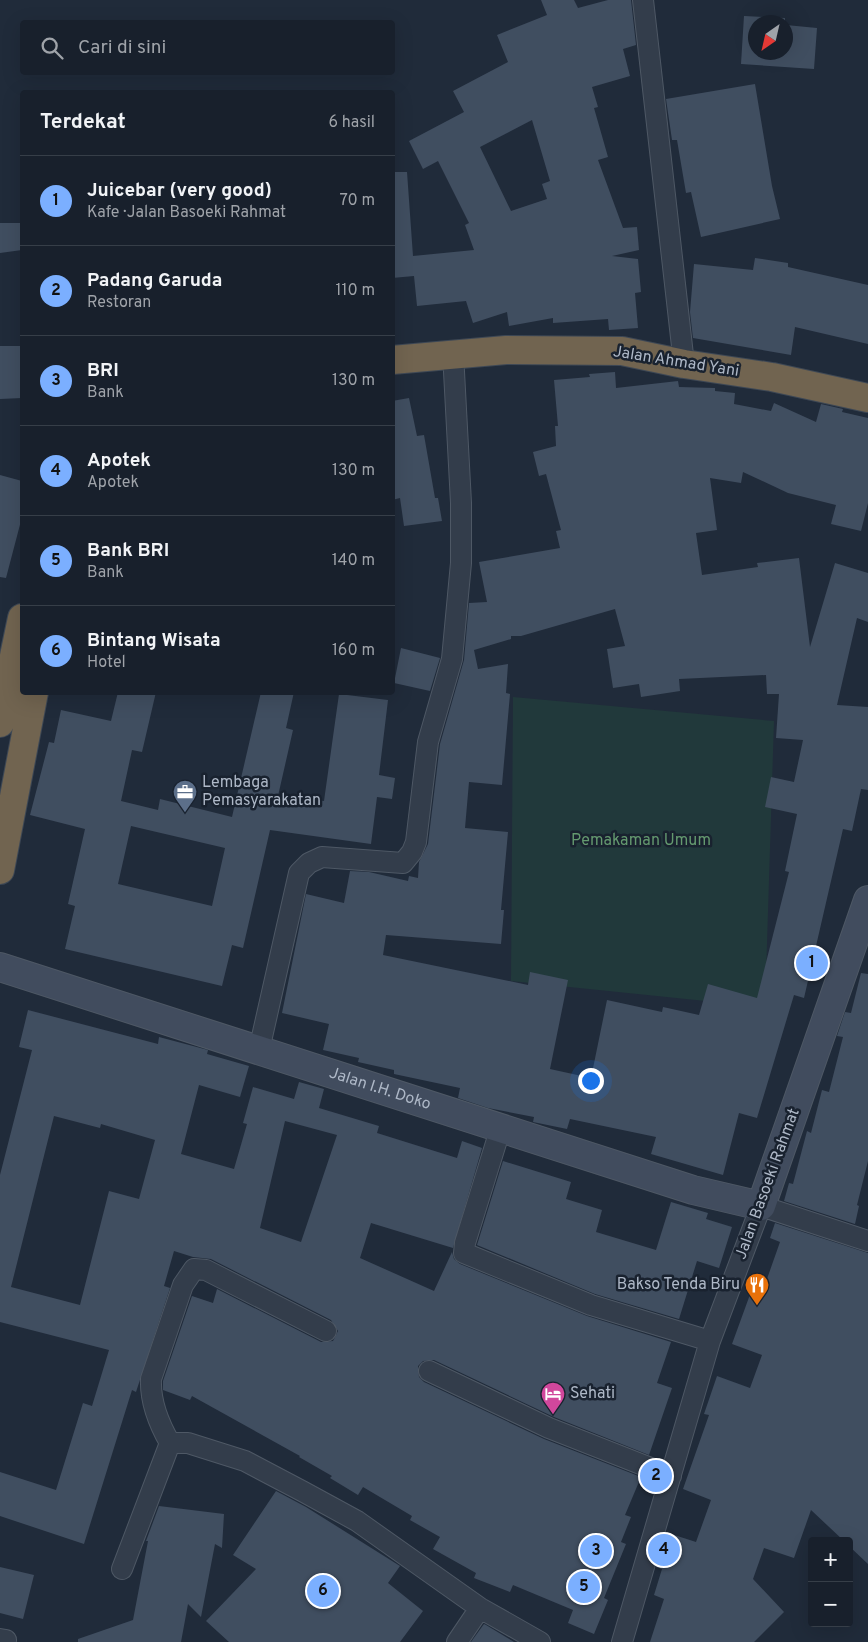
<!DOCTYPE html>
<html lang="id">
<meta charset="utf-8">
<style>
:root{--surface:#18202c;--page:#212834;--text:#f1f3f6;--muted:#9fa3a9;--line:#363e48;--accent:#7bafff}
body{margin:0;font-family:Overpass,sans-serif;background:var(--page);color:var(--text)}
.controls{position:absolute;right:15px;bottom:15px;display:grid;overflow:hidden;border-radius:5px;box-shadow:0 5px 20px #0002}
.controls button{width:45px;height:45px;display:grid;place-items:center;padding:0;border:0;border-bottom:1px solid var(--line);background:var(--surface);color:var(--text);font:25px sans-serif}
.compass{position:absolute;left:748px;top:15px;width:45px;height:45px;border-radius:50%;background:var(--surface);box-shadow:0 5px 20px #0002;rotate:214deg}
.you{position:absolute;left:590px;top:1080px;width:18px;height:18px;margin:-12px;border:4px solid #fff;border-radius:50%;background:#1a73e8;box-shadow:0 0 0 8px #1a73e833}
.badge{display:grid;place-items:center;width:32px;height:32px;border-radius:50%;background:var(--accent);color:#111;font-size:16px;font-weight:700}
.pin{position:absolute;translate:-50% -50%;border:2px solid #fff;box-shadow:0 1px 5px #0006}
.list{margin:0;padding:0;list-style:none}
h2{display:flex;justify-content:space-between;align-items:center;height:65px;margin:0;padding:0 20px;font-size:21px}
h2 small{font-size:16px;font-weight:400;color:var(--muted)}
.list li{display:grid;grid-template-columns:32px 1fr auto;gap:15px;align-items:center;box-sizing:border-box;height:90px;padding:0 20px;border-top:1px solid var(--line)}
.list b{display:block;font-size:19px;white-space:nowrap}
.list p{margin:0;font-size:16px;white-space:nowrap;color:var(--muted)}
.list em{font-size:16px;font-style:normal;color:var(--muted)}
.icon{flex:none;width:28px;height:28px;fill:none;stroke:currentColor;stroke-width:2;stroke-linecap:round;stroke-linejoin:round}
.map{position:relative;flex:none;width:868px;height:1642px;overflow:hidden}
.search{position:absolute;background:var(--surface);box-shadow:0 5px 20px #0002;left:20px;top:20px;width:375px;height:55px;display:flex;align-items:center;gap:12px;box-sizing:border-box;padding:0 18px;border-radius:5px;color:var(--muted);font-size:19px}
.panel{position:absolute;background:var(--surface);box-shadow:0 5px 20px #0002;left:20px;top:90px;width:375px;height:605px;border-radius:5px}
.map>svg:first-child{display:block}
.green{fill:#21393b}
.building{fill:#404e60;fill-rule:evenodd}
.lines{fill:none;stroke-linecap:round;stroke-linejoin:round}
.street-casing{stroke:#4e5865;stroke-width:22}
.secondary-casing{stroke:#4e5865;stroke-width:30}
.highway-casing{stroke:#3e4855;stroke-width:30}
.street{stroke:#333d4b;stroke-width:20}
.secondary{stroke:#414c5e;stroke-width:28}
.highway{stroke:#716450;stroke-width:28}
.labels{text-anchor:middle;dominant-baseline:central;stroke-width:5;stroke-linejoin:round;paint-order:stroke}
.street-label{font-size:16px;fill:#aeb8c7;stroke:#19222f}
.poi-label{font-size:16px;fill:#aeb8c7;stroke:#19222f;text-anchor:start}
.park-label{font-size:16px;fill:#64996f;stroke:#19222f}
</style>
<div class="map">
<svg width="868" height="1642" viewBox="0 0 868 1642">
<rect width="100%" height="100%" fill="#202b3a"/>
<path class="green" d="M513,697L774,721L765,1007L511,981Z"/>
<path class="building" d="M541,0H574L578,8L608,0H631L636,45L623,49L630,76L592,87L598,107L594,108L608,157L598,160L623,228L637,227L639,250L612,256L638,259L641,292L635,293L638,328L609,330L608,319L553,323V318L509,326L507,312L473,323L466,301L417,306L414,276L392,278V172H407L413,256L474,250L465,225L469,223L438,161L423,169L409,141L464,112L453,91L508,62L497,35L547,15ZM532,120L550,181L542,184L547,199L511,211L480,147Z
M744,16L785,18V22H756V52H786V25L817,28L814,69L741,64Z
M755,84L772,186L780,219L701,237L691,192L686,193L677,140H672L666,99Z
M0,223H22V250L0,253Z
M755,258L788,263V267L868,285V344L795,327L791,355L693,338L690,312L694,264L753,270Z
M0,346H22V398L0,399Z
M615,372L616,388L678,381L679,387L715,388V391L735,393L734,404L771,411L774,403L816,422L821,404L843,409L842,412L868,418V503L861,531L831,524L836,505L788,493L743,472L741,483L710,478L717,530L696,533L702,575L758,567L757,563L799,558L810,647L835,563L868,573V622L857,618L837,705L868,707V790L861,789L852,831L843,829L804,998L794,995L757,1118L739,1113L723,1175L651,1154L656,1137L570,1119L567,1129L533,1122L534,1117L488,1108L458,1098L460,1088L394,1074V1070L358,1062L359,1058L323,1050L329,1024L282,1013L306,894L344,903L350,871L369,872L408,881L409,876L418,878L419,862L428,844L440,744L464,660L469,603L487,602L479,562L560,548L556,531L561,530L546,474L539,476L533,452L556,446L555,426H558L554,380L590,377L589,374ZM615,609L625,646L607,649L613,688L639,684L641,697L680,691L679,679L766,675L767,694H779L776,738L803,740L794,782L771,777L765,807L797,814L785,871L789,872L757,998L708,984L699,1015L663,1007L662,1012L607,1000L591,1078L550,1069L568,980L530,972L528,985L383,955L386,935L501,944L504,910H501L508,832L465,828L469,782L502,785L510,694L506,693L508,664L478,669L474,650L511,639V636H521Z
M409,398L417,436L424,435L435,498H438L442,521L404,526L400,498L392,500V401Z
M0,475L22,481V517L6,578L0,577Z
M401,648L440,658L430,691L394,683Z
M118,692H156L142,752L132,750L121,801L158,810L160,799L232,817L261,692H294L286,728L293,730L278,796L324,801L339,694L388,700L379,775L395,778L392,799L377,797L371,844L270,830L243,948L232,945L222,986L65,949L75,906L68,904L85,829L30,815L49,742L54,743L61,710L111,721ZM131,826L225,848L212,906L118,884Z
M861,973L868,974V1161L857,1205L859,1206L855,1224L784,1201L789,1183L793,1184L807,1131L811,1133L822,1090L829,1092L843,1037L837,1036L845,1012L851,1013Z
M28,1010L158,1044L159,1037L208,1050L207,1054L249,1066L240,1097L199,1085L181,1154L234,1169L247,1124L243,1123L253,1087L294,1099L299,1082L324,1089L319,1108L379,1126L377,1133L457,1158L462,1141L482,1148L453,1248L371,1223L360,1258L434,1291L452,1252L454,1259L460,1264L587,1316L671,1342L657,1383L672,1388L649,1455L554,1417L434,1360L423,1361L418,1366L419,1377L424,1382L544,1439L641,1477L625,1515L631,1517L621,1542L626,1544L604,1598L608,1600L594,1634L568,1623L573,1610L513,1585L510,1592L474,1578L476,1573L433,1549L440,1537L410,1520L412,1516L363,1487L358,1495L330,1478L332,1476L299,1457L300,1456L192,1396L190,1400L163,1390V1381L192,1296L213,1303L217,1289L321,1342L333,1341L338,1331L331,1320L211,1259L193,1257L174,1251L164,1286L170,1288L136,1392L132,1390L84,1544L0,1516V1472L56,1490L83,1403L92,1406L109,1350L0,1322V1175L32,1050L19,1047ZM54,1116L100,1128L101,1124L155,1140L139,1199L109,1191L80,1305L11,1287ZM285,1121L337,1135L301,1242L260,1228Z
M503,1161L571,1182L566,1199L602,1210L596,1232L656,1250L671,1202L708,1213L706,1219L732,1227L719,1268L697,1261L679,1319L595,1294L477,1245Z
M775,1223L868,1253V1564L849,1546V1541H844L811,1510L794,1558L764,1548L753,1579L784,1612L754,1642H650L664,1599L654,1595L662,1569L656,1567L668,1533L696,1542L711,1500L683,1489L709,1415L704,1414L717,1376L750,1388L762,1355L732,1344L752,1289L762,1293L780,1242L770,1238Z
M276,1491L306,1507L400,1566L388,1583L423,1611L400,1642H229L206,1621L256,1569L233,1555Z
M159,1506L224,1514L222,1548L215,1544L201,1617L188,1604L181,1642H78V1639L133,1620L148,1541H146Z
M0,1567L34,1575L23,1619L0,1613Z
M484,1624L486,1625L514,1642H471Z"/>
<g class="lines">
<defs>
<path id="street" d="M643,0L684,364
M259,1050L299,873L309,863L322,857L403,863L412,852L416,842L428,742L452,659L461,563V503L453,353
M501,1127L465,1243L464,1253L591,1305L710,1341
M429,1371L549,1428L671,1476
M170,1443C159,1424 150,1401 151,1379L183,1285L194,1269L206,1270L326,1331
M122,1569L170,1443H188L245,1461L302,1491L357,1521L480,1608L540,1642
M0,1639L6,1640
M457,1642L480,1608
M622,1642L710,1341L761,1206L868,1241"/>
<g id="secondary">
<path id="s1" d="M0,967L693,1190L761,1206L868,900"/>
</g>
<path id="highway" d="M392,360L506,350L622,351L684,364L772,377L868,398
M0,723L22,618
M0,870L34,692"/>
</defs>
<use href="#street" class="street-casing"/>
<use href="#secondary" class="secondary-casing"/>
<use href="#highway" class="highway-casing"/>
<use href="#street" class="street"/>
<use href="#secondary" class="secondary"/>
<use href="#highway" class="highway"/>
</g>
<defs>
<symbol id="office-pin" viewBox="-11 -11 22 30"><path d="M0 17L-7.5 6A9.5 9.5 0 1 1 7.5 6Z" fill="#5c6f8a" stroke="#19222f"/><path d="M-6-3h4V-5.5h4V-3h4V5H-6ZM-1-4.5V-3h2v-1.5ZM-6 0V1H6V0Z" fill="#fff"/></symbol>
<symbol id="restaurant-pin" viewBox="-11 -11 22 30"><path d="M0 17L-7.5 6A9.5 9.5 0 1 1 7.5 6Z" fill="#e8710a" stroke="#19222f"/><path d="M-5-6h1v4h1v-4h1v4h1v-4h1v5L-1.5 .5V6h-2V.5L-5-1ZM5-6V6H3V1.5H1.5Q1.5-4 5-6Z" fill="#fff"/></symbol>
<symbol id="hotel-pin" viewBox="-11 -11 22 30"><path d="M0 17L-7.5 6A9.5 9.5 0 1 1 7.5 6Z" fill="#d1479c" stroke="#19222f"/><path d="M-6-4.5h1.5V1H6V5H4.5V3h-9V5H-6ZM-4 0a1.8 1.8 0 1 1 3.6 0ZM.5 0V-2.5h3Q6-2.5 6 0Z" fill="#fff"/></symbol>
</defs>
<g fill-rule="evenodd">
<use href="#office-pin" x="171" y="778" width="28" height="38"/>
<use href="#restaurant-pin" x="743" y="1271" width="28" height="38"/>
<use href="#hotel-pin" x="539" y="1380" width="28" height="38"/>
</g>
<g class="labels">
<g class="street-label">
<text transform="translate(676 362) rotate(9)">Jalan Ahmad Yani</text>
<text stroke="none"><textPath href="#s1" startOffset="399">Jalan I.H. Doko</textPath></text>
<text transform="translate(768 1184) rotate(-70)">Jalan Basoeki Rahmat</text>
</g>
<g class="poi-label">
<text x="202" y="783">Lembaga<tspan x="202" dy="18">Pemasyarakatan</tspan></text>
<text x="740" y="1285" text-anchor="end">Bakso Tenda Biru</text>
<text x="570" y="1394">Sehati</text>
</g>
<g class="park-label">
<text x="641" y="841">Pemakaman Umum</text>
</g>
</g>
</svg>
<div class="controls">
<button>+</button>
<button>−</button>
</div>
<svg class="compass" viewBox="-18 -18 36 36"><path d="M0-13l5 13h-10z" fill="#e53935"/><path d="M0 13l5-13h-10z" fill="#9fa3a9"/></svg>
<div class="you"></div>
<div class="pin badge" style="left:812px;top:963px">1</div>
<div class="pin badge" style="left:656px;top:1476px">2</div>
<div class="pin badge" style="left:596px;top:1551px">3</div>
<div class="pin badge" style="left:664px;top:1550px">4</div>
<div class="pin badge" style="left:584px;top:1587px">5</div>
<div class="pin badge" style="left:323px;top:1591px">6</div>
<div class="search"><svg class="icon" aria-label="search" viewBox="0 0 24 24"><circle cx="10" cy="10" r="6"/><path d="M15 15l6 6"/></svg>Cari di sini</div>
<section class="panel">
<h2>Terdekat<small>6 hasil</small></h2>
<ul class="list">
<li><span class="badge">1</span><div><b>Juicebar (very good)</b><p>Kafe · Jalan Basoeki Rahmat</p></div><em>70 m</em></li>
<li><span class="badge">2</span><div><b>Padang Garuda</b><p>Restoran</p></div><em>110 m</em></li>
<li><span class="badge">3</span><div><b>BRI</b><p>Bank</p></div><em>130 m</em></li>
<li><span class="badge">4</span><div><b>Apotek</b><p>Apotek</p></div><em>130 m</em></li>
<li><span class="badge">5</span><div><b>Bank BRI</b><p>Bank</p></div><em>140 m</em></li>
<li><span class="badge">6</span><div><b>Bintang Wisata</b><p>Hotel</p></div><em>160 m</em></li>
</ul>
</section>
</div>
